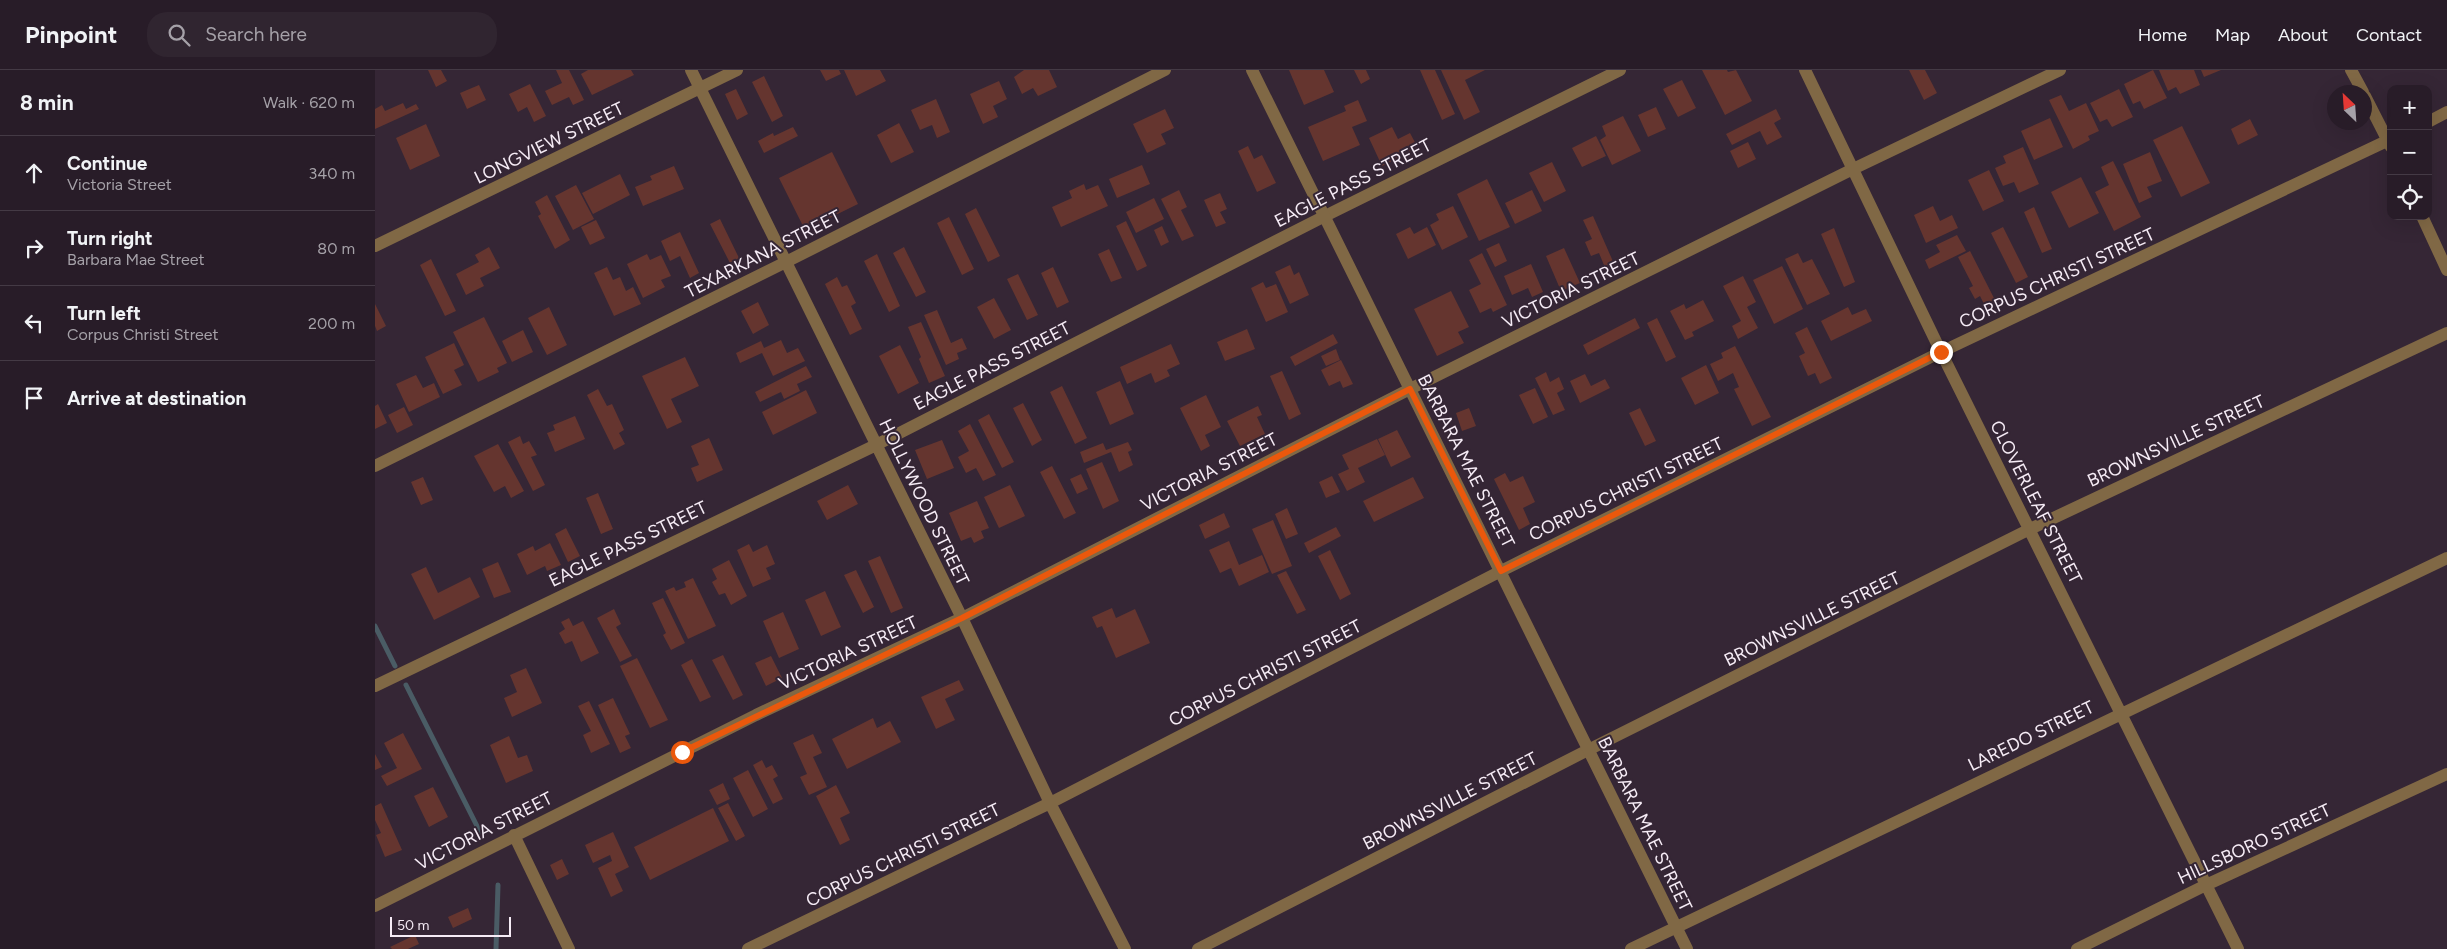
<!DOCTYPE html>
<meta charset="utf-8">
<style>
:root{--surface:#281c28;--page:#302530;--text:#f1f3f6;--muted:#a5a1a8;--line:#443a45}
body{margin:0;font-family:Figtree,sans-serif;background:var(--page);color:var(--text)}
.controls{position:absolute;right:15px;top:15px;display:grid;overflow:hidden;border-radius:10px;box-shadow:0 5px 20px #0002}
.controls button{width:45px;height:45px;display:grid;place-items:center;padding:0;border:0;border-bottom:1px solid var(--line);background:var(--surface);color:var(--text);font:25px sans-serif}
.compass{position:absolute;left:1952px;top:15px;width:45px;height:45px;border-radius:50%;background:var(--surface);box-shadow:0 5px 20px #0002;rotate:335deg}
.scale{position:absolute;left:15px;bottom:12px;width:121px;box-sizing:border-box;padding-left:5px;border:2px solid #f6ecf6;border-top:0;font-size:14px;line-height:18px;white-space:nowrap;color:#f6ecf6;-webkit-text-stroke:4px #352635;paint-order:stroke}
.stop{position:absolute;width:15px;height:15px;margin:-11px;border:4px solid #ea580c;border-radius:50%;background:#fff}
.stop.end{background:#ea580c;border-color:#fff;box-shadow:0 1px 5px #0008}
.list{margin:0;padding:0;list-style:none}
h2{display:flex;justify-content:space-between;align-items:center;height:65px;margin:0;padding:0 20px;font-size:21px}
h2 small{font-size:16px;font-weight:400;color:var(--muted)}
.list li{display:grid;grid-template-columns:32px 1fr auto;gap:15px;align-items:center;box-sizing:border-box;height:75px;padding:0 20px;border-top:1px solid var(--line)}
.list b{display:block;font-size:19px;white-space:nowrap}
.list p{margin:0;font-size:16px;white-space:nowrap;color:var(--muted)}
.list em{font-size:16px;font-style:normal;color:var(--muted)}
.icon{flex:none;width:28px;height:28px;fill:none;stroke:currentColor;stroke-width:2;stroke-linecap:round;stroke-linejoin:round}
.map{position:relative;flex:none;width:2072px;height:879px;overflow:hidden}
header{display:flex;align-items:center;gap:30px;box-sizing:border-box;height:70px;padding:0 25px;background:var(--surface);border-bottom:1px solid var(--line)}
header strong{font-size:24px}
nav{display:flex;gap:28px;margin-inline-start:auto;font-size:18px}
.search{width:350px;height:45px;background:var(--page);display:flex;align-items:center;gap:12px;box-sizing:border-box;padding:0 18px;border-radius:20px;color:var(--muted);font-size:19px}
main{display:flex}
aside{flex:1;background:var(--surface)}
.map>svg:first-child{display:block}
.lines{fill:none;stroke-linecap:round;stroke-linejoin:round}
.stream{stroke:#4a5c65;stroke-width:5}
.building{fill:#65352f}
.minor{stroke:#806845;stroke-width:12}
.tertiary{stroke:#806845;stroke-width:12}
.route{stroke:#ea580c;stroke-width:6}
.labels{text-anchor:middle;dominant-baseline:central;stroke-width:4;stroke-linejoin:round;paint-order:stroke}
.street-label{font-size:18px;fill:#f6ecf6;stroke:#352635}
</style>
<header>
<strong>Pinpoint</strong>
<div class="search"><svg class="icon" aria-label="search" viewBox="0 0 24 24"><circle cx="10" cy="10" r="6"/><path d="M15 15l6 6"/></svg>Search here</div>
<nav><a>Home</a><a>Map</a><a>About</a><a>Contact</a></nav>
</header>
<main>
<aside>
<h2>8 min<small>Walk · 620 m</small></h2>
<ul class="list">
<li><svg class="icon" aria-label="ahead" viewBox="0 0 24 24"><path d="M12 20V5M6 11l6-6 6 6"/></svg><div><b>Continue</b><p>Victoria Street</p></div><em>340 m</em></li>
<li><svg class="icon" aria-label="right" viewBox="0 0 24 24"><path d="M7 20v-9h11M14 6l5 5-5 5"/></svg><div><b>Turn right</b><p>Barbara Mae Street</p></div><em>80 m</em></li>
<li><svg class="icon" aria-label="left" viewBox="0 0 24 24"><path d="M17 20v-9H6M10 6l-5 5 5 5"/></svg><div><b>Turn left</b><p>Corpus Christi Street</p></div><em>200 m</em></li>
<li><svg class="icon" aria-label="arrive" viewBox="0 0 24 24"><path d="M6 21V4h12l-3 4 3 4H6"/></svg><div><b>Arrive at destination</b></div></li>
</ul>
</aside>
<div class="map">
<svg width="2072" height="879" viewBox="0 0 2072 879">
<rect width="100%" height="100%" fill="#352635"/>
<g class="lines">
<path class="stream" d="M0,556L20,596
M31,615L105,762
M121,879L123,815"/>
</g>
<path class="building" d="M53,0H66L72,11L61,17Z
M181,0H194L209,30L198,35L194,27L177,35L170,21L187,13Z
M213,0H256L259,5L217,25L206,4Z
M445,0H464L466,4L451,11Z
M469,0H505L511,11L481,26Z
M649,0H674L682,17L663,26L658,18L647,24L639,7Z
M914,0H949L959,22L929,35Z
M979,0H991L995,9L986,14Z
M1045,0H1060L1080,44L1067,50Z
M1066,0H1110L1090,10L1105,42L1089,50Z
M1327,0H1352L1353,2L1361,0L1377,31L1350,45Z
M1534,0H1550L1562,23L1549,30Z
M1778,0L1792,28L1769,39L1765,31L1758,34L1749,14Z
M1784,0H1819L1825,15L1805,24L1801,17L1793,21Z
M1826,0H1846L1829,7Z
M389,6L408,46L397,52L377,12Z
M1307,10L1321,38L1303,47L1288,19Z
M624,11L632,29L618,36L623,47L608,54L595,24Z
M155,14L171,46L159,52L152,37L143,42L134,24Z
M104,15L111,30L92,39L85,23Z
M361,19L373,44L362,50L350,24Z
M1744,19L1758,47L1737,57L1732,49L1725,52L1715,33Z
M1686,25L1694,41L1711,33L1724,61L1713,66L1715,70L1698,79L1674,30Z
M561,29L575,62L562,68L557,55L545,60L536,40Z
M983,30L992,51L977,57L985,75L948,91L933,57L971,41L969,36Z
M28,33L31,39L41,34L44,39L0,59V39L7,35L10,41Z
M1281,37L1291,59L1273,67L1263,45Z
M790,39L799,58L786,64L791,74L772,83L758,54Z
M1401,39L1406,49L1399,53L1407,67L1392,75L1385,61L1357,75L1351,64Z
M1248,46L1266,81L1237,95L1225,70L1231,66L1227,56Z
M1675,48L1688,77L1659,90L1646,61Z
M1875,49L1883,65L1863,75L1856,59Z
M524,53L539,82L516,93L502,65Z
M51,54L65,86L35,100L21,68Z
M1807,56L1835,113L1806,127L1778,70Z
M418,57L423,66L389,83L383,71L398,63L399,66Z
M1017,57L1023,69L1035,63L1043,78L1007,96L994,68Z
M1221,66L1231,86L1207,97L1197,78Z
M1373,72L1381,89L1363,98L1355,81Z
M873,76L879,89L887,85L901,113L882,122L863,81Z
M1648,77L1664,114L1644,123L1639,112L1628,116L1620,98L1631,93L1628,86Z
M457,82L483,134L430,160L404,108Z
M1775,82L1787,111L1772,117L1777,127L1764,133L1748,94Z
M1738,91L1766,147L1739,161L1720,122L1734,115L1726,97Z
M1177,92L1191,121L1169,132L1154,103Z
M767,95L775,114L742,128L734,109Z
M299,96L309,119L268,136L260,117L277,110L275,106Z
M1614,100L1629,131L1608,141L1593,110Z
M245,104L255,125L218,144L207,123Z
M1706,107L1724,143L1694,158L1676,122Z
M1112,109L1135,157L1104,171L1082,124Z
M709,114L711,120L723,115L733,136L686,157L677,137L697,128L694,121Z
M201,115L219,149L198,160L180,126Z
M804,120L812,137L806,140L819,166L807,171L786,129Z
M1157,120L1167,141L1140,154L1130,133Z
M845,123L852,139L845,142L851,153L841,157L829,130Z
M172,125L195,170L180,179L163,146L166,144L160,132Z
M779,128L789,149L761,163L751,142Z
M1078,136L1093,167L1067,180L1055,155L1064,150L1061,144Z
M1558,136L1565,151L1577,145L1583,158L1551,173L1539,145Z
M1659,137L1677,179L1667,183L1649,142Z
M601,138L625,186L613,192L590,144Z
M1218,146L1240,196L1231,200L1224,183L1216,186L1210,172L1217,169L1208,150Z
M574,147L599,199L587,205L562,153Z
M345,149L364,188L355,193L335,154Z
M221,150L230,168L215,175L206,157Z
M751,151L772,196L762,201L741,156Z
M787,156L794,172L786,176L779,160Z
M1035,157L1039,164L1052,157L1061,175L1033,189L1021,164Z
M1628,157L1653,207L1641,213L1616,163Z
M1459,158L1480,212L1469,217L1446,164Z
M305,162L324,203L315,208L305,186L295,191L286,171Z
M1582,165L1591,181L1554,199L1550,190L1565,182L1561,175Z
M1124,173L1132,191L1120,197L1111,179Z
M114,177L125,198L105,208L109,216L91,225L81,204L104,192L100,185Z
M529,177L551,222L541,227L518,183Z
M1189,178L1205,213L1186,221L1171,186Z
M734,179L747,208L736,212L723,184Z
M1595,181L1621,232L1611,238L1605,226L1600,229L1594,218L1598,216L1583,187Z
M1107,183L1132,235L1118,242L1116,238L1105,243L1094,220L1106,214L1094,190Z
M1423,183L1428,193L1437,189L1455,224L1432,235L1410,189Z
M272,184L275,190L286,185L296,206L286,210L290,217L268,228L252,194Z
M502,184L525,236L514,242L489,191Z
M56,189L81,241L70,246L45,195Z
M1156,194L1168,222L1157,227L1153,218L1137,225L1129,206Z
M915,195L919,205L924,202L934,225L915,234L900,202Z
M1407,196L1428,239L1399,254L1378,210Z
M232,197L238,210L245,207L251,221L258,217L266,234L239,246L219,203Z
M678,197L694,232L682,238L666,203Z
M643,204L663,245L652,250L632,209Z
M1368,206L1381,232L1372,237L1383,258L1363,269L1357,256L1366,251L1348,216Z
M462,207L467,217L472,215L481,233L476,236L487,259L475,265L450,214Z
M888,212L891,218L901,214L913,242L891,252L876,218Z
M1076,221L1094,257L1083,262L1089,273L1062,286L1039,239Z
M619,228L636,260L619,269L602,237Z
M1328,230L1339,251L1317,262L1319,266L1310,270L1295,241L1309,234L1311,239Z
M383,232L394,255L378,264L366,241Z
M0,234L11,256L2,261L0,256Z
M174,237L192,275L172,285L153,248Z
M1473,237L1477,245L1491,239L1497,251L1456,271L1446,251Z
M562,240L576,273L587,268L592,279L582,283L584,289L571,295L549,245Z
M109,247L132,293L122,298L124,302L103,312L78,262Z
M1260,248L1265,258L1213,285L1208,275Z
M1282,248L1301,287L1291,292L1272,253Z
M546,252L570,306L554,313L544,289L546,287L533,257Z
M1432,257L1457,308L1445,314L1440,303L1433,306L1424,286L1430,283L1420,263Z
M872,259L880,279L850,291L842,272Z
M148,260L158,282L137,292L127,271Z
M958,264L963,273L920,296L915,287Z
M406,270L412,283L423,278L430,291L398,306L387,283L365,293L361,283L386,271L389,278Z
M79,273L89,295L79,300L87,315L68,324L50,287Z
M796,274L805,294L792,300L795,306L780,313L776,303L752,314L745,297Z
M525,275L544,313L523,324L504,286Z
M1360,276L1396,347L1377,356L1359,319L1364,317L1358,303L1343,311L1335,294L1348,288L1346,283Z
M961,279L965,290L951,296L946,286Z
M310,287L324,316L296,329L307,352L292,359L267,306Z
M966,290L978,314L968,318L965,311L954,316L946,300Z
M1331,295L1344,323L1320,335L1306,308Z
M431,296L437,307L422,314L425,321L409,329L406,322L385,332L380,322Z
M907,301L926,344L914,350L895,306Z
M1171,302L1175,312L1184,307L1189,319L1182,323L1190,340L1178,345L1160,308Z
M1210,304L1216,316L1230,309L1235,318L1205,333L1195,311Z
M41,305L48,318L59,313L65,327L34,342L21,314Z
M745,311L759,344L735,355L721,322Z
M687,316L712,368L700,374L675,322Z
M1160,318L1173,347L1158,354L1144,325Z
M223,319L232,336L237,334L249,360L244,363L250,374L239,380L212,325Z
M431,320L442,343L398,365L387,342Z
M831,325L846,357L830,365L835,376L826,381L805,338Z
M648,333L667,370L657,376L638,338Z
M3,334L12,353L0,359V336Z
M883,336L887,345L882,347L890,364L865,376L852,351Z
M29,337L38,355L22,363L13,345Z
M1094,338L1101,356L1087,361L1081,343Z
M1265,338L1281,371L1270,376L1254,343Z
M614,344L639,392L627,398L603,350Z
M200,346L210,369L180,382L172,363L180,360L178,355Z
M595,354L621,405L608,411L601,398L591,403L583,387L594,381L583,361Z
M1022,360L1036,387L1016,397L1003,369Z
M145,366L148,374L154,371L162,385L156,387L170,415L158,421L133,372Z
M334,368L348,400L322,412L316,398L324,395L316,376Z
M1002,369L1010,385L983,398L990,412L972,421L963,404L974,399L967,385Z
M567,370L579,398L552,409L540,380Z
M753,372L757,380L753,382L758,395L744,402L736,382L709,393L705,382L728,373L731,380Z
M123,374L149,421L136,428L130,416L119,422L99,386Z
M727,392L744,431L728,439L711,399Z
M677,396L701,443L689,449L665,402Z
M1130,403L1135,412L1148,406L1160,432L1148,438L1155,454L1144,460L1119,409Z
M706,404L713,419L702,424L695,409Z
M957,406L965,422L951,428L944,412Z
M48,407L58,430L46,435L36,412Z
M1038,407L1049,428L999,452L988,431Z
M473,415L483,434L452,450L442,431Z
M635,415L650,446L624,458L609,427Z
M223,423L238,459L226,464L211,428Z
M602,431L614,458L606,461L609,468L599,473L596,467L586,471L574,443Z
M912,438L923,464L911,469L900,444Z
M849,443L855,457L830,469L824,455Z
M898,450L917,496L897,504L877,459Z
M961,457L966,466L934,483L929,473Z
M191,458L205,486L193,492L180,464Z
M854,471L864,495L887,485L894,502L864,516L856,498L845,503L834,480Z
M175,473L186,495L172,501L170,496L152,505L142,484L158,476L160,481Z
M374,474L378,482L392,475L400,494L391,498L396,509L378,517L362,480Z
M955,480L976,524L965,530L943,486Z
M505,486L528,538L516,543L493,491Z
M354,490L372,526L356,535L350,523L344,525L337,512L342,509L337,499Z
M123,492L136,522L119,528L107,499Z
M51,497L63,523L95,507L105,527L59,550L36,504Z
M481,500L499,537L488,543L469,505Z
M911,501L931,540L922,544L902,505Z
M318,508L341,556L313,569L290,521L299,517L301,521L311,517L309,512Z
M450,521L466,557L446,566L430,530Z
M288,528L310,573L296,580L288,565L291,563L277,533Z
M737,538L741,548L760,539L775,573L741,588L727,556L722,558L717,547Z
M239,539L246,554L241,557L257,586L245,592L222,548Z
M408,542L424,579L404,588L388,551Z
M194,548L198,556L208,551L224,583L206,592L197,571L190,574L184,563L190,559L186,552Z
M348,585L368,625L358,630L337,590Z
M396,586L407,608L391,616L380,593Z
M262,588L293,650L275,658L245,596Z
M317,589L336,627L325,632L306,595Z
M151,598L167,633L137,647L129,628L142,622L135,605Z
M584,610L589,620L570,629L580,650L561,659L546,627Z
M238,628L255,664L250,666L256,678L245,683L223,635Z
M214,631L235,674L216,683L208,665L216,661L203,636Z
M498,648L502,658L515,651L526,672L472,699L457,669Z
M28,663L47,699L12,716L6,706L22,698L9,673Z
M438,664L447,683L438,687L452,717L434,725L425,707L432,704L418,673Z
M134,666L143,688L152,685L158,701L131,713L115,675Z
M0,684L7,697L0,700Z
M387,690L391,698L397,695L403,706L398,709L408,729L398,734L378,695Z
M373,700L393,739L378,747L358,708Z
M348,713L355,729L342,735L334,720Z
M461,715L475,743L465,748L475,770L465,775L441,726Z
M58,717L73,747L54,757L39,726Z
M6,733L27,780L10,787L1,765L6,763L0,750V736Z
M353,733L370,766L361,771L343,738Z
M338,738L354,771L275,810L259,777Z
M238,762L254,797L240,804L248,821L236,827L223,798L237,791L235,785L218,793L210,775Z
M187,789L194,804L182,810L175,795Z
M93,838L97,849L78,858L73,847Z
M40,865L44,874L33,879H17L15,877Z"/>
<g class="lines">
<path class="minor" d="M316,0L587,548L675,733L750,879
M1430,0L1566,282L1863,879
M1976,0L1988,22
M1990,26L2016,77
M2053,52L2072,42
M2047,146L2072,200
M0,176L362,0
M0,396L411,192L790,0
M0,616L501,375L950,146L1245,0
M139,765L194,879
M0,836L381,645L587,548L1035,319L1478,99L1685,0
M373,879L675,733L1126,501L1566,282L2016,69
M823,879L1213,680L1655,459L2072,263
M1256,879L2072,488
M1702,879L1831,815L2072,704"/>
<path class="tertiary" d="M877,0L1312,879"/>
</g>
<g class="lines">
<path class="route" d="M307,682L587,548L1035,319L1126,501L1566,282"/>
</g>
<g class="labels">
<g class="street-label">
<text transform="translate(174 73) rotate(-26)">LONGVIEW STREET</text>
<text transform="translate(978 113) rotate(-27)">EAGLE PASS STREET</text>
<text transform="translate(388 184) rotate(-27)">TEXARKANA STREET</text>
<text transform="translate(1682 208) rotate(-25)">CORPUS CHRISTI STREET</text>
<text transform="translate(1196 220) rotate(-26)">VICTORIA STREET</text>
<text transform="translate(617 296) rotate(-27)">EAGLE PASS STREET</text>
<text transform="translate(1801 371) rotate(-25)">BROWNSVILLE STREET</text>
<text transform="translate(1091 391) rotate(63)">BARBARA MAE STREET</text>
<text transform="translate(834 402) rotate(-27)">VICTORIA STREET</text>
<text transform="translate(1251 419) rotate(-26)">CORPUS CHRISTI STREET</text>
<text transform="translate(549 432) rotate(64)">HOLLYWOOD STREET</text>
<text transform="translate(1661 432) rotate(63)">CLOVERLEAF STREET</text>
<text transform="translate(253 474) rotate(-26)">EAGLE PASS STREET</text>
<text transform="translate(1437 549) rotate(-26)">BROWNSVILLE STREET</text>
<text transform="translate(473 583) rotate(-25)">VICTORIA STREET</text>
<text transform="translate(890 603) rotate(-27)">CORPUS CHRISTI STREET</text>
<text transform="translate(1656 666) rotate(-26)">LAREDO STREET</text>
<text transform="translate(1075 731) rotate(-27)">BROWNSVILLE STREET</text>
<text transform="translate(1270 754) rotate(64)">BARBARA MAE STREET</text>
<text transform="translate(109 761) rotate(-27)">VICTORIA STREET</text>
<text transform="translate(1879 774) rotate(-25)">HILLSBORO STREET</text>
<text transform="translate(528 785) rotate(-26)">CORPUS CHRISTI STREET</text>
</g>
</g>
</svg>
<div class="controls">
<button>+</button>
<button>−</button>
<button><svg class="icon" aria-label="locate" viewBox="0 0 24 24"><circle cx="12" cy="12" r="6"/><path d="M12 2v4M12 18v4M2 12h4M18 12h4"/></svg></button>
</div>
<svg class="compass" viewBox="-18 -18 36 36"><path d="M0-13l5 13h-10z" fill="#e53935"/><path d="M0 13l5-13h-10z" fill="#a5a1a8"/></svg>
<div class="scale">50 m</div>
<div class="stop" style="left:307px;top:682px"></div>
<div class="stop end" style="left:1566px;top:282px"></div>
</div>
</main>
